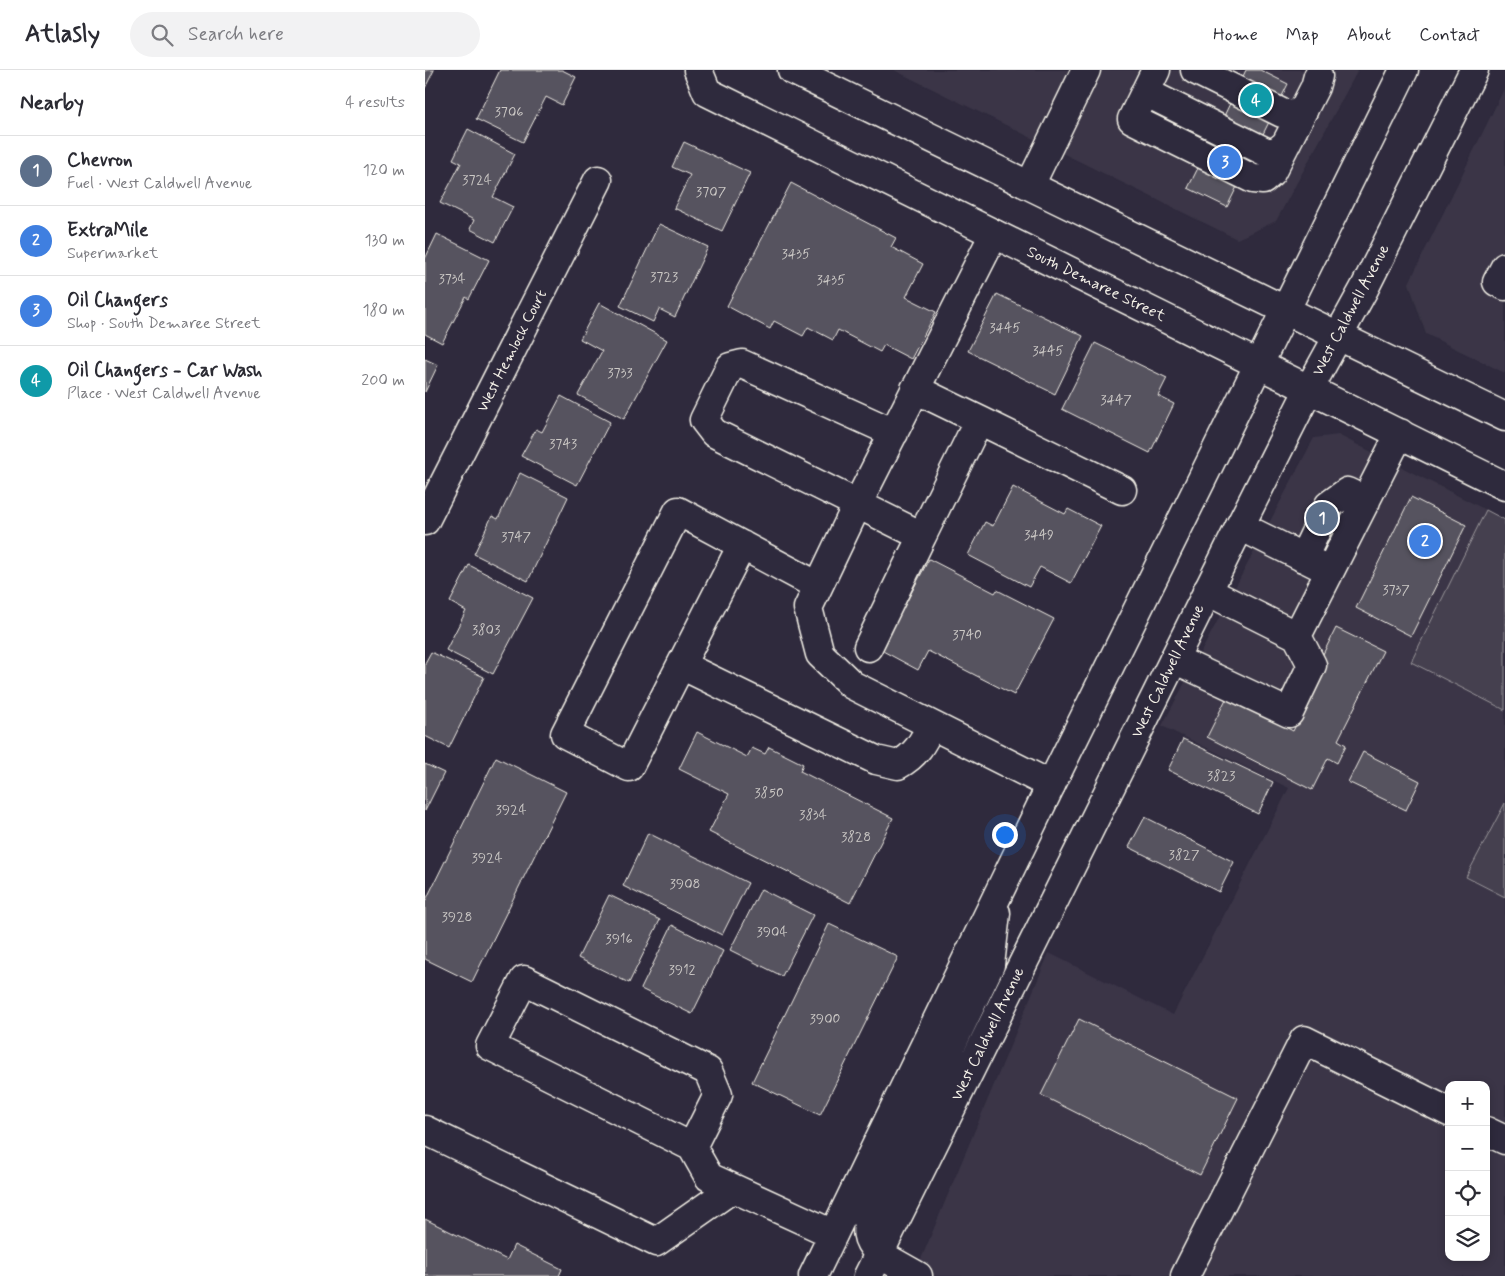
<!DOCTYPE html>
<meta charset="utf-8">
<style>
:root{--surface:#fff;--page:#f2f2f3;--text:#2b2b33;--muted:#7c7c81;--line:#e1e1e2;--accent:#8a5d65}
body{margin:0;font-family:Mynerve,sans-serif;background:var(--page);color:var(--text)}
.controls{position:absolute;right:15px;bottom:15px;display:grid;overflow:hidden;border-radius:10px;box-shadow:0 2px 8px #0003}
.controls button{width:45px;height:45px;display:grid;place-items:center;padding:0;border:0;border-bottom:1px solid var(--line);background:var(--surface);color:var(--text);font:25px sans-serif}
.you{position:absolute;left:579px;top:764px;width:18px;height:18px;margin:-12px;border:4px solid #fff;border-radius:50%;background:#1a73e8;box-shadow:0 0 0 8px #1a73e833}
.badge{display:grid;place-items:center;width:32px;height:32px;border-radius:50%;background:var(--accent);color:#fff;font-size:16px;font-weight:700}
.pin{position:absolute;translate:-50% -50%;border:2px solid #fff;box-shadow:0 1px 5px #0006}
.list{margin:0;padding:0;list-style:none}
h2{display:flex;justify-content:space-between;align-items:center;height:65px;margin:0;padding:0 20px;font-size:21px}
h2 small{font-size:16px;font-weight:400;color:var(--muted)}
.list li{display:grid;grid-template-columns:32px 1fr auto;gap:15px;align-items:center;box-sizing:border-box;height:70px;padding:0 20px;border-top:1px solid var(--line)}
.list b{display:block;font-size:19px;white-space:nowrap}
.list p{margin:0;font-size:16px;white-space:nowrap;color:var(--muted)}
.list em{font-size:16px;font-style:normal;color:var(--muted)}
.icon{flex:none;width:28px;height:28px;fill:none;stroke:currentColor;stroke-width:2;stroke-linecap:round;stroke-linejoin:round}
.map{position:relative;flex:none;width:1080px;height:1206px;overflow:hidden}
header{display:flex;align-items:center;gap:30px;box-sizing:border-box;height:70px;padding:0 25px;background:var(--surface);border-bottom:1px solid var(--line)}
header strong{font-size:24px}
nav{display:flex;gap:28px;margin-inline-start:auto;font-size:18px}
.search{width:350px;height:45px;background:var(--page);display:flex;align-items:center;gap:12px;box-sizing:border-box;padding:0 18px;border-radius:28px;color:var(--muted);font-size:19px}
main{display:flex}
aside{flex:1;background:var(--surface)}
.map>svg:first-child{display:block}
.built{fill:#3b3647;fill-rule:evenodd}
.green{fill:#454050;stroke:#9c989c}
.building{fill:#56525f;stroke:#f4f1e8}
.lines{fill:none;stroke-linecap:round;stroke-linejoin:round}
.minor-casing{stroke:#f4f1e8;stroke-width:31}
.major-casing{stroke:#f4f1e8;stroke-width:31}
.minor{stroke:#2f2a3d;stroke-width:28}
.major{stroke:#2f2a3d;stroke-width:28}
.labels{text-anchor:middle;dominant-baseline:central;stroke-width:4;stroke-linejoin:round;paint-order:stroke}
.number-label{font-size:14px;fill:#ccc9c6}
.street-label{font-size:16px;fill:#f4f1e8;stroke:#2f2a3d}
</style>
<header>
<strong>Atlasly</strong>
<div class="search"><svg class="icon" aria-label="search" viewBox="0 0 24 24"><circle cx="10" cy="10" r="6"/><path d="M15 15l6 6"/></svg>Search here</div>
<nav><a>Home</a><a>Map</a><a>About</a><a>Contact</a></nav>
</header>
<main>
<aside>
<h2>Nearby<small>4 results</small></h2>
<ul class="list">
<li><span class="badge" style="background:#5c6f8a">1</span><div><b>Chevron</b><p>Fuel · West Caldwell Avenue</p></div><em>120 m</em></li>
<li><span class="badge" style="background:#3f7fe0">2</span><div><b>ExtraMile</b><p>Supermarket</p></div><em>130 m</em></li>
<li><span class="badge" style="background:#3f7fe0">3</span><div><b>Oil Changers</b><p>Shop · South Demaree Street</p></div><em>180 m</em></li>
<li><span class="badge" style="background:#0f9aa8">4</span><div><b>Oil Changers - Car Wash</b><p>Place · West Caldwell Avenue</p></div><em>200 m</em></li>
</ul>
</aside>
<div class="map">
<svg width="1080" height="1206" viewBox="0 0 1080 1206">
<rect width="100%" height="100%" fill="#2f2a3d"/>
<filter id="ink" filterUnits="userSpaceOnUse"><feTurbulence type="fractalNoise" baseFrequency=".02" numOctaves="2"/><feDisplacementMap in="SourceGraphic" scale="10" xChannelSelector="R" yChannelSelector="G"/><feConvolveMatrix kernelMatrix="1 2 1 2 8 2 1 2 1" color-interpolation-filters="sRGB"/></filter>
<g filter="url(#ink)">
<path class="built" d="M469,0H933L851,151L812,169Z
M1080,17V303L1001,264L984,213Z
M913,365L1061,440L986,592L1080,640V733L1041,807L1080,827V1206H489L624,883L748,945L864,718L737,656L889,368ZM1024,1015H1061V1187H1024Z"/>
<path class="green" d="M1061,440L1080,450V640L986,592Z
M1080,733V827L1041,807Z"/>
<path class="building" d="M0,0H9L0,18Z
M75,0H137L151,7L137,35L121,27L98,72L51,49Z
M821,0H835L863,14L837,66L799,46Z
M799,46L837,66L802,137L763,118Z
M43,59L90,84L68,127L88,137L70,172L45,159L49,150L15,133L36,93L28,89Z
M259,72L325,103L297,161L249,138L265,105L247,97Z
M366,113L471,168L466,177L498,194L481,227L511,242L486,289L459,275L455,282L413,260L408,270L383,257L378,266L349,251L345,259L302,236Z
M234,154L283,177L250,247L234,239L228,252L195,236Z
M12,164L64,190L44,229L41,227L17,273L0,264V189Z
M572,224L658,266L630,324L543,281Z
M174,233L242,270L199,349L153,325L177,281L155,269Z
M670,273L742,308L733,326L749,334L725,383L637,339Z
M0,289L13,295L0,322Z
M136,326L185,352L152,415L96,386L111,359L117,362Z
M95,403L143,427L103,511L49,484L67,446L73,449Z
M588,417L640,444L643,439L676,456L646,513L615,497L604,517L543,485L560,452L568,456Z
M986,427L1041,455L986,566L931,538Z
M891,428L916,441L903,467L878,455Z
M504,489L570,523L572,520L629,549L589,625L503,581L493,600L456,580Z
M44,495L108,528L68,604L21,580L41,541L25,532Z
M911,558L958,581L913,670L921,675L912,693L903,688L887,720L782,667L802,627L868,661L901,595L894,592Z
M6,582L59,607L24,678L0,666V593Z
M272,662L322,687L327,678L340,684L344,677L378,694L375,701L468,748L425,833L284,762L304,724L254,699Z
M758,669L848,712L833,744L743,700Z
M938,682L995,711L981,740L923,712Z
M71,687L141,722L47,912L0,889V832Z
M0,694L19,703L0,741Z
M720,747L809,792L794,822L704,777Z
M223,763L323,813L297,865L198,816Z
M336,819L388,845L357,906L305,880Z
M184,825L235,850L204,913L153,888Z
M404,854L473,887L395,1045L327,1012Z
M247,855L298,881L267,944L216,919Z
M654,949L813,1028L775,1105L616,1025Z
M0,1149L82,1190L89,1175L137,1199L134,1206H0Z"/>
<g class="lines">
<defs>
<path id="minor" d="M731,0L707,49L828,109L838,110L846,103L890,17L893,6
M770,0L857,43L869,45L879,39
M720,22L841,82H851L861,74
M605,115L661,0
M569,164L432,435L383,538L395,584L427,615L626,715
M1080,197L1072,212L1080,216
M490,319L554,350
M469,363L317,294L305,297L279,350L289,363L497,466L554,350L697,420
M904,435L922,422L941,431
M0,451L173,110
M815,456L905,501
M317,475L204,697L140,664L253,441L393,516
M878,488L891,461
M782,521L872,566L975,363
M443,577L497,466
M749,589L864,643L887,595L872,566
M256,595L451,690L473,695C491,685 498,673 506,655
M0,1060L231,1172L308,1118
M1061,1061L1080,1070
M267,1077L293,1025L283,1001L99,910L65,976L267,1077L284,1107L408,1164
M454,1184L493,1206
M760,1206L879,970L1024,1042"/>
<path id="major" d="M273,0L282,22L1080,416
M367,0L1080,347
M454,1184C439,1168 441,1161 446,1141L565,895L571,843
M388,1206L626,715L979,0
M443,1206L815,456L884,319L939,219L1049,0"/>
</defs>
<use href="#minor" class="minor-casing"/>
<use href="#major" class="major-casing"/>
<use href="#minor" class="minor"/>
<use href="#major" class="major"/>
</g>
</g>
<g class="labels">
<g class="number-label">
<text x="84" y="42">3706</text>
<text x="52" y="110">3724</text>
<text x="286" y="122">3707</text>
<text x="371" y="184">3435</text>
<text x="239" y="207">3723</text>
<text x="27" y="209">3734</text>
<text x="406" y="210">3435</text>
<text x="580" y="258">3445</text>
<text x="623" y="281">3445</text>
<text x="195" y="303">3733</text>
<text x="691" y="330">3447</text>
<text x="138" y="374">3743</text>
<text x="614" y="465">3449</text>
<text x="91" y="467">3747</text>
<text x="971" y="520">3737</text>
<text x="61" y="560">3803</text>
<text x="542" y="565">3740</text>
<text x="796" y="706">3823</text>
<text x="344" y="723">3850</text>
<text x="86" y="740">3924</text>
<text x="388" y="745">3834</text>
<text x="431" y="767">3828</text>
<text x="759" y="785">3827</text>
<text x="62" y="788">3924</text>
<text x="260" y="814">3908</text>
<text x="32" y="847">3928</text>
<text x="347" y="862">3904</text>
<text x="194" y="869">3916</text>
<text x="257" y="900">3912</text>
<text x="400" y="949">3900</text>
</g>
<g class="street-label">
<text transform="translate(671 214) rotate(26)">South Demaree Street</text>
<text transform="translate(926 240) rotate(-62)">West Caldwell Avenue</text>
<text transform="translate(87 281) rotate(-63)">West Hemlock Court</text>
<text transform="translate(743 601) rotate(-64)">West Caldwell Avenue</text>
<text transform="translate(563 964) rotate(-64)">West Caldwell Avenue</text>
</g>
</g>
</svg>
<div class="controls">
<button>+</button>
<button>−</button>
<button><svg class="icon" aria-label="locate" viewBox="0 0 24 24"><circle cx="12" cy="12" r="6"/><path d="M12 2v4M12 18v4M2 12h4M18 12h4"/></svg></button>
<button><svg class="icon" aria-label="layers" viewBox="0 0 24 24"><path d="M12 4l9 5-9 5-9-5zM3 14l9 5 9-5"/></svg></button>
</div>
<div class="you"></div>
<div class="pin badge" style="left:897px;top:448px;background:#5c6f8a">1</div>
<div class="pin badge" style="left:1000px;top:471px;background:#3f7fe0">2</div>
<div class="pin badge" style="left:800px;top:92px;background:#3f7fe0">3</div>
<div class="pin badge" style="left:831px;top:30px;background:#0f9aa8">4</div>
</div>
</main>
